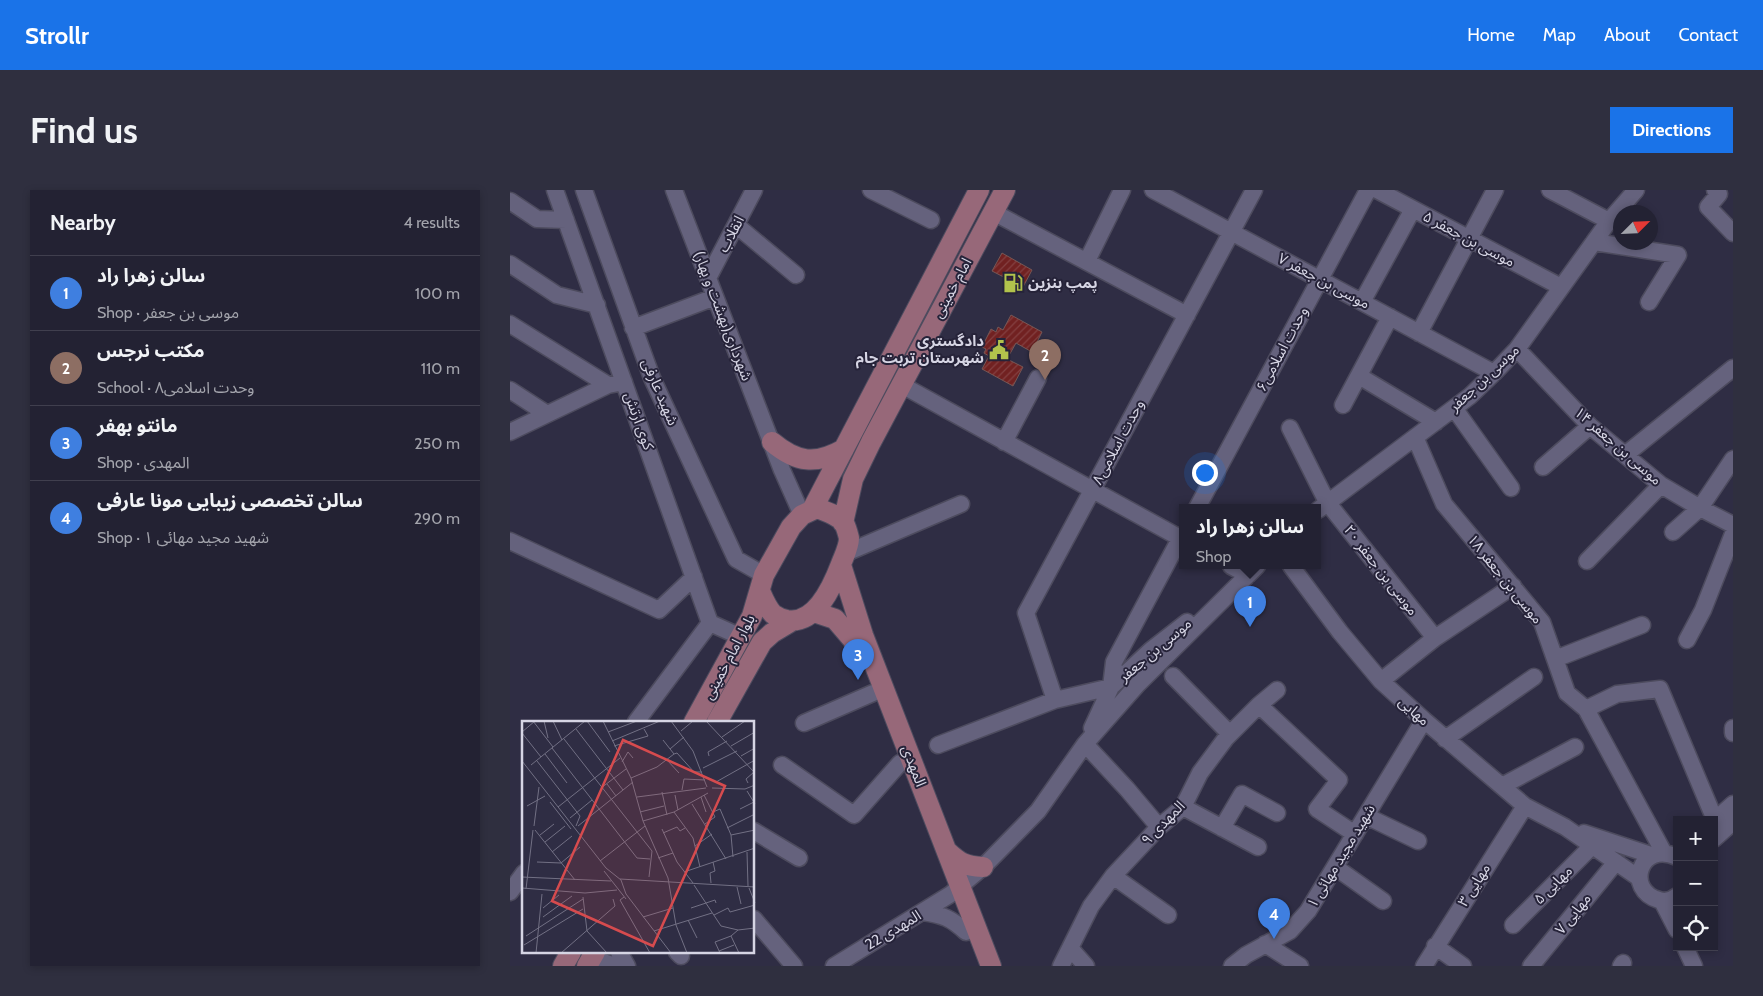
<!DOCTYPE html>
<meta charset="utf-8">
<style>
:root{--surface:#232233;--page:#2f2f3f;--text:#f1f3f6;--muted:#a3a4ac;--line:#403f4e;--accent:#1a73e8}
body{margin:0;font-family:Cabin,"Noto Sans Arabic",sans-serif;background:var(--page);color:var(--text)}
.controls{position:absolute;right:15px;bottom:15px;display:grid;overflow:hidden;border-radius:0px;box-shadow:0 2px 8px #0003}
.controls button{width:45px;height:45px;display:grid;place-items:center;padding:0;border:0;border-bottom:1px solid var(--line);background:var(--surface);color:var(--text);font:25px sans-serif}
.compass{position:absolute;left:1103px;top:15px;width:45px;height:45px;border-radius:50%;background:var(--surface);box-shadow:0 2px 8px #0003;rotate:66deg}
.you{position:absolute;left:694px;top:282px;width:18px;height:18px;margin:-12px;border:4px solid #fff;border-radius:50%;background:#1a73e8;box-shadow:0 0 0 8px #1a73e833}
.badge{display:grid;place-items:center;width:32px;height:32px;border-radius:50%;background:var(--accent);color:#fff;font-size:16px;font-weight:700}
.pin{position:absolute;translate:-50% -41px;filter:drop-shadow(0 1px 2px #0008)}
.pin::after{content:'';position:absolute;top:26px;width:18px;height:15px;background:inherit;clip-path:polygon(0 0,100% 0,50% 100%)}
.popup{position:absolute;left:669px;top:314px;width:142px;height:65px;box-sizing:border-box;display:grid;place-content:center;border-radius:0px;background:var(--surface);filter:drop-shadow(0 1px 4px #0005);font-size:16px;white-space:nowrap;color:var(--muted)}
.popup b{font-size:19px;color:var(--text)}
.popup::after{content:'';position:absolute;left:50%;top:100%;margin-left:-10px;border:10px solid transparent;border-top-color:var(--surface)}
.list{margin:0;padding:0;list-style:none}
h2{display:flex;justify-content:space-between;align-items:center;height:65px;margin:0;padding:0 20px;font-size:21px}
h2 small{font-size:16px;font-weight:400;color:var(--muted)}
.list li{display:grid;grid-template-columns:32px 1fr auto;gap:15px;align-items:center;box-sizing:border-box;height:75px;padding:0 20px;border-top:1px solid var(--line)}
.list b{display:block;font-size:19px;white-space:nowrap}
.list p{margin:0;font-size:16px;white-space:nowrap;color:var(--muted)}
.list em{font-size:16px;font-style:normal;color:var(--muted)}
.icon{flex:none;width:28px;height:28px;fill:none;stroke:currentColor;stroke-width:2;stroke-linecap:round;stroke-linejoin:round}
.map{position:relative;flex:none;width:1223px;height:776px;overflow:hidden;border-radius:0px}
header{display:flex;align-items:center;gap:30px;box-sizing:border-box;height:70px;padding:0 25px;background:var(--accent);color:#fff}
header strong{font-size:24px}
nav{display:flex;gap:28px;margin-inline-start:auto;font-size:18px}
.intro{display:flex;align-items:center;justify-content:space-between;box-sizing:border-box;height:120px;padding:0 30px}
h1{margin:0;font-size:35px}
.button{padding:12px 22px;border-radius:0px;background:var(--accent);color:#fff;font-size:18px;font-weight:700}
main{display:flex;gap:30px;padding:0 30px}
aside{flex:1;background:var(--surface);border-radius:0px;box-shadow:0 2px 8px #0003}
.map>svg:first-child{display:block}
.building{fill:url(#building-hatch);stroke:#765755}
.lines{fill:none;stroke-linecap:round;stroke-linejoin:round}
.minor-casing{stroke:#4d4b5e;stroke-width:19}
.major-casing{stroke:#4d4b5e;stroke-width:22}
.minor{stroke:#65627d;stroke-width:16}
.major{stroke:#976879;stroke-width:20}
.labels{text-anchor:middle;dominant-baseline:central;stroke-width:4;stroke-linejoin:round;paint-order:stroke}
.street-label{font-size:15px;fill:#d6d5e4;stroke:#262339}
.poi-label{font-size:15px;font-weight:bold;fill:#d6d5e4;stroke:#262339;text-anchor:start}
.inset-road{fill:none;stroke:#727084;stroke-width:1}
.view{fill:#d64b4e;fill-opacity:0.15;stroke:#d64b4e;stroke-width:2.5}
.inset-edge{fill:none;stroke:#d6d5e4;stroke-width:2.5}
</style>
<header>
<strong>Strollr</strong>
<nav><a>Home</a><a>Map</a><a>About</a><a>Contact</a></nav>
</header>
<div class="intro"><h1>Find us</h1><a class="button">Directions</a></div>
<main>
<aside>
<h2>Nearby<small>4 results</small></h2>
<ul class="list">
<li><span class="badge" style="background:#3f7fe0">1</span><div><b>سالن زهرا راد</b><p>Shop · موسی بن جعفر</p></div><em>100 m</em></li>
<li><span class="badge" style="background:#8d6e63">2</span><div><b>مكتب نرجس</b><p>School · وحدت اسلامی۸</p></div><em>110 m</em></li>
<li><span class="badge" style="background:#3f7fe0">3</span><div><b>مانتو بهفر</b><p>Shop · المهدی</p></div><em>250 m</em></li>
<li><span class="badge" style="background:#3f7fe0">4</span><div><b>سالن تخصصی زیبایی مونا عارفی</b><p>Shop · شهید مجید مهائی ۱</p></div><em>290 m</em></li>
</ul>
</aside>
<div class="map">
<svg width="1223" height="776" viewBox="0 0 1223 776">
<defs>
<pattern id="building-hatch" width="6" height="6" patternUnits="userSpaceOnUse" patternTransform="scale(1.25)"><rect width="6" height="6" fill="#712121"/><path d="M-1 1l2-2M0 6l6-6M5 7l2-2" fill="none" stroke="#844041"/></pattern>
</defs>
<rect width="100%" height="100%" fill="#2f2d44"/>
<path class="building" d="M492,63L522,80L513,97L482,81Z
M501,125L532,142L522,162L506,153L497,169L513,177L503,196L472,179L479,166L474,163L476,159L472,157L481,139L486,142L488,137L493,140Z"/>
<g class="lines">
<defs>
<path id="minor" d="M45,0L200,433L229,446
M74,0L142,188L226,369L254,385
M164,0L272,280L292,325
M361,0L421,30
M643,0L984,183
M867,0L1051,97
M1040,0L1099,31
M1205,0L1209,4L1198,17L1223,43
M0,11L27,29L56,30
M483,22L677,125
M226,35L286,85
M1084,52L1168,65L1139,112
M577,71L612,0
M0,74L47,105L87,115
M198,88L244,0
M852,112L903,19
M0,134L98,195
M123,138L205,107
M909,143L985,0
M1007,159L1080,236L1151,295L1190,318L1223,335
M849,186L926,232
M390,194L672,349
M0,200L37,224
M833,215L880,127
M944,218L1001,298
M780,238L817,312L925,448
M0,242L98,195L114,192
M905,247L934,314L1032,432L1057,503L1076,519L1154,663
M494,252L528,188
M1115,265L1223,178
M1033,277L1080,236
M687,318L858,0
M808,320L960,206L984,183L1007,159L1099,31L1126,0
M1163,342L1190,318L1223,269
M0,351L149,420L184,387
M336,363L451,314
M1077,371L1151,295
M721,376L738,385
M781,376L830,442L871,491L914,530L1015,616L1055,637L1129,688
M1177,450L1193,420L1223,344
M1045,469L1132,435
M663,486L720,544
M871,491L925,448L1003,396
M545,510L516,423L744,0
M749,515L829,590L807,619L845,644
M1076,519L1107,504L1150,499L1205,630
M126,532L200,433
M294,533L363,503
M582,538L601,497L641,460L677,432
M1223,538V543
M935,549L1024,487
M575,554L617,599L649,637
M428,555L545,510L601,497L604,472L672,345
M272,575L344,625L390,573
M992,596L1065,557
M673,617L748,657
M856,626L908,651
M1204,631L1223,614
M712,638L732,604L767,623
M244,641L289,668
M1074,643L1141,665
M1204,649L1223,632
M1167,667C1130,650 1114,700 1149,710C1155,712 1162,710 1167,706
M825,677L873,711
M603,686L658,725
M0,702L14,683
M1152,711L1167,740
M413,722C433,725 441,728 456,742
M244,729L284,776
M1003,735L1082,656
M755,754L790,776
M925,756L953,776
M1175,757L1184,776
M560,758L576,776
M109,762L117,776
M167,762L171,766
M82,768L105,776
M324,776L441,704L473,677L528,621L575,554L628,494L747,376
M551,776L581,716L603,686L649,637L673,617L690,583L716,548L749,515L767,500
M722,776L736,765L780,741L798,721L914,530
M914,776L1015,616
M1021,776L1106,672
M1111,776L1113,773"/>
<path id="major" d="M262,252C287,273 306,275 334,259
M302,320L469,0
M333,333L343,289L361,252L495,0
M331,375L353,445L481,776
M304,422L325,429L343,450L350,469
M184,532L242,426L254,385L281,337L292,325L307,318C317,322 328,325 334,333C336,337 338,344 339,348C339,357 334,366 331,374C323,395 306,435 277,430C272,429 267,427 263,424C257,418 253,408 250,401
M207,532L252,452L262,443L282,431
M437,661C450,673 455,676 473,677
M53,776L61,762
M77,776L85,762"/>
</defs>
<use href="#minor" class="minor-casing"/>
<use href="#major" class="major-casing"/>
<use href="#minor" class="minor"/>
<use href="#major" class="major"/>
</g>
<defs>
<symbol id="fuel-bare" viewBox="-9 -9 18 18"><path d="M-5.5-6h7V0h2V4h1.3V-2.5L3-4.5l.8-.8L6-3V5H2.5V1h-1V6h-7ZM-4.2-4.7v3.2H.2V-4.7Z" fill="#b2c34c" stroke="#262339" stroke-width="2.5" paint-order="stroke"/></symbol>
<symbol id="civic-bare" viewBox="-9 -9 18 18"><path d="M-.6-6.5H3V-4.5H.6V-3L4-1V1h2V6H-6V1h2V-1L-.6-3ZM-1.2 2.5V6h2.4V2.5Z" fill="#b2c34c" stroke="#262339" stroke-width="2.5" paint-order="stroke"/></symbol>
</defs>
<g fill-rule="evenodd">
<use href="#fuel-bare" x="489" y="79" width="28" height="28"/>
<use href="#civic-bare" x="475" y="146" width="28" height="28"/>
</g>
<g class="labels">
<g class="street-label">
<text transform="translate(221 44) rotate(-62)">انقلاب</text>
<text transform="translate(959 49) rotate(28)">موسی بن جعفر ۵</text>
<text transform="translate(814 91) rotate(28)">موسی بن جعفر ۷</text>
<text transform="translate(442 98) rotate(-62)">امام خمینی</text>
<text transform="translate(213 126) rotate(69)">شهرداری(بهشت و بهار)</text>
<text transform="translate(772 159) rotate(-62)">وحدت اسلامی۶</text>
<text transform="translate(974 188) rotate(-43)">موسی بن جعفر</text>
<text transform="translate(150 202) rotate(67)">شهید عارفی</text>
<text transform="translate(129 231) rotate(70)">کوی ارتش</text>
<text transform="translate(608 252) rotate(-62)">وحدت اسلامی۸</text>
<text transform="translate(1108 256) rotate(41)">موسی بن جعفر ۱۴</text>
<text transform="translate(871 380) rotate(52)">موسی بن جعفر ۲۰</text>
<text transform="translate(995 389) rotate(51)">موسی بن جعفر ۱۸</text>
<text transform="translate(645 460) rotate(-40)">موسی بن جعفر</text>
<text transform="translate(219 467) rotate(-62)">بلوار امام خمینی</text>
<text transform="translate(904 521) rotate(42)">مهایی</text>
<text transform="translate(404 576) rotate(69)">المهدی</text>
<text transform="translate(653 633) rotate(-46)">المهدی ۹</text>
<text transform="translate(831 666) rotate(-59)">شهید مجید مهائی ۱</text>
<text transform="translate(964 695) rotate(-58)">مهایی ۳</text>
<text transform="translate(1043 695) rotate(-45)">مهایی ۵</text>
<text transform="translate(1063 724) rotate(-51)">مهایی ۷</text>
<text transform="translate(383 740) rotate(-31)">المهدی 22</text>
</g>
<g class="poi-label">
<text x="518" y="93">پمپ بنزین</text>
<text x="474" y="151" text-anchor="end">دادگستری<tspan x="474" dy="17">شهرستان تربت جام</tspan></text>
</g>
</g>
<g transform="translate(12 531)">
<rect width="232" height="232" fill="#2f2d44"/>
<path class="inset-road" d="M11,0L31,26M22,0L26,17M31,0L40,19M65,0L88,31M81,0L109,57L121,100L146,157L154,204L165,232M149,0L171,30L185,66M184,0L232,51L224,58L226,62M54,8L101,69M159,10L171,0M0,11L13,0M86,11L115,0M0,12L19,36M200,16L223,0M42,18L130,130L127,156M90,20L138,0M92,25L126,15L122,8M209,25L233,11M30,27L115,137L128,138M148,28L162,16M23,33L45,62M152,33L155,32L172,51H180M187,35L186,31L205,20M219,35L233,27M145,39L157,52M0,40L84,147L99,159L104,173L149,232M15,40L58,95L54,105M100,41L106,31L111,37M9,44L63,0M181,47L215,30M109,57L135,46L152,33L141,19M194,61L233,39M85,63L94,75M79,67L104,48M190,67L223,68L233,64M160,69L162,58L183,59M225,70L233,83M140,71L145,94M153,74L156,89M182,74L193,96L183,103M115,76L184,67M179,76L184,91M28,81L49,108M170,83L204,138M5,85L23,75M36,86L98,37M218,88L232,81M118,91L142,85M152,91L171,117L178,146M191,91L198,88L209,114L211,136M48,97L70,79M121,100L152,91L186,72M12,105L17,66M56,105L111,61M205,107L233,93M140,108L155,141L171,162M13,109L53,159M141,112L155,106L158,110L163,107M18,114L32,103M209,114L233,109M23,121L43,105M173,125L190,113M30,131L50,115M225,131L226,165M136,137L151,132M78,140L123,105M15,141L39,142L58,126M82,150L104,178M162,151L233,127M0,156L89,160M98,158L233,166M189,162L188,152L193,150L191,141M172,164L199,205L216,209L233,207M215,166L219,183M0,167L63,172L95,169M227,167L233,182M4,168L11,109M61,176L65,210L85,232M102,176L98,179L128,232M21,187L37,174M169,187L193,179L194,182M192,194L206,187L208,191L233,184M21,196L50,175M121,196L151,187M166,199L175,217M132,210L190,192M4,215L61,178M209,215L217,232M2,224L61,188M197,230L212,224M14,232L20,173M39,232L93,185L91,178M198,232L193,221L209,215L216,209"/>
<path class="view" d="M101,19L203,65L131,225L30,180Z"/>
<rect width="232" height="232" class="inset-edge"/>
</g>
</svg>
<div class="controls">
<button>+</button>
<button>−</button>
<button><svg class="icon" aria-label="locate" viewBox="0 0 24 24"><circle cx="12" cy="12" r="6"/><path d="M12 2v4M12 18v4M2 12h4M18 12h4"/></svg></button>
</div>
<svg class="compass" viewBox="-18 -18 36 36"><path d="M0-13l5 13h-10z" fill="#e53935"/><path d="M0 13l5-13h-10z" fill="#a3a4ac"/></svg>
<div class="you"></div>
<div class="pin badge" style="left:740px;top:437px;background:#3f7fe0">1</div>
<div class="popup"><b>سالن زهرا راد</b>Shop</div>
<div class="pin badge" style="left:535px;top:190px;background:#8d6e63">2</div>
<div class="pin badge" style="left:348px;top:490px;background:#3f7fe0">3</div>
<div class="pin badge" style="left:764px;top:749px;background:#3f7fe0">4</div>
</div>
</main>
